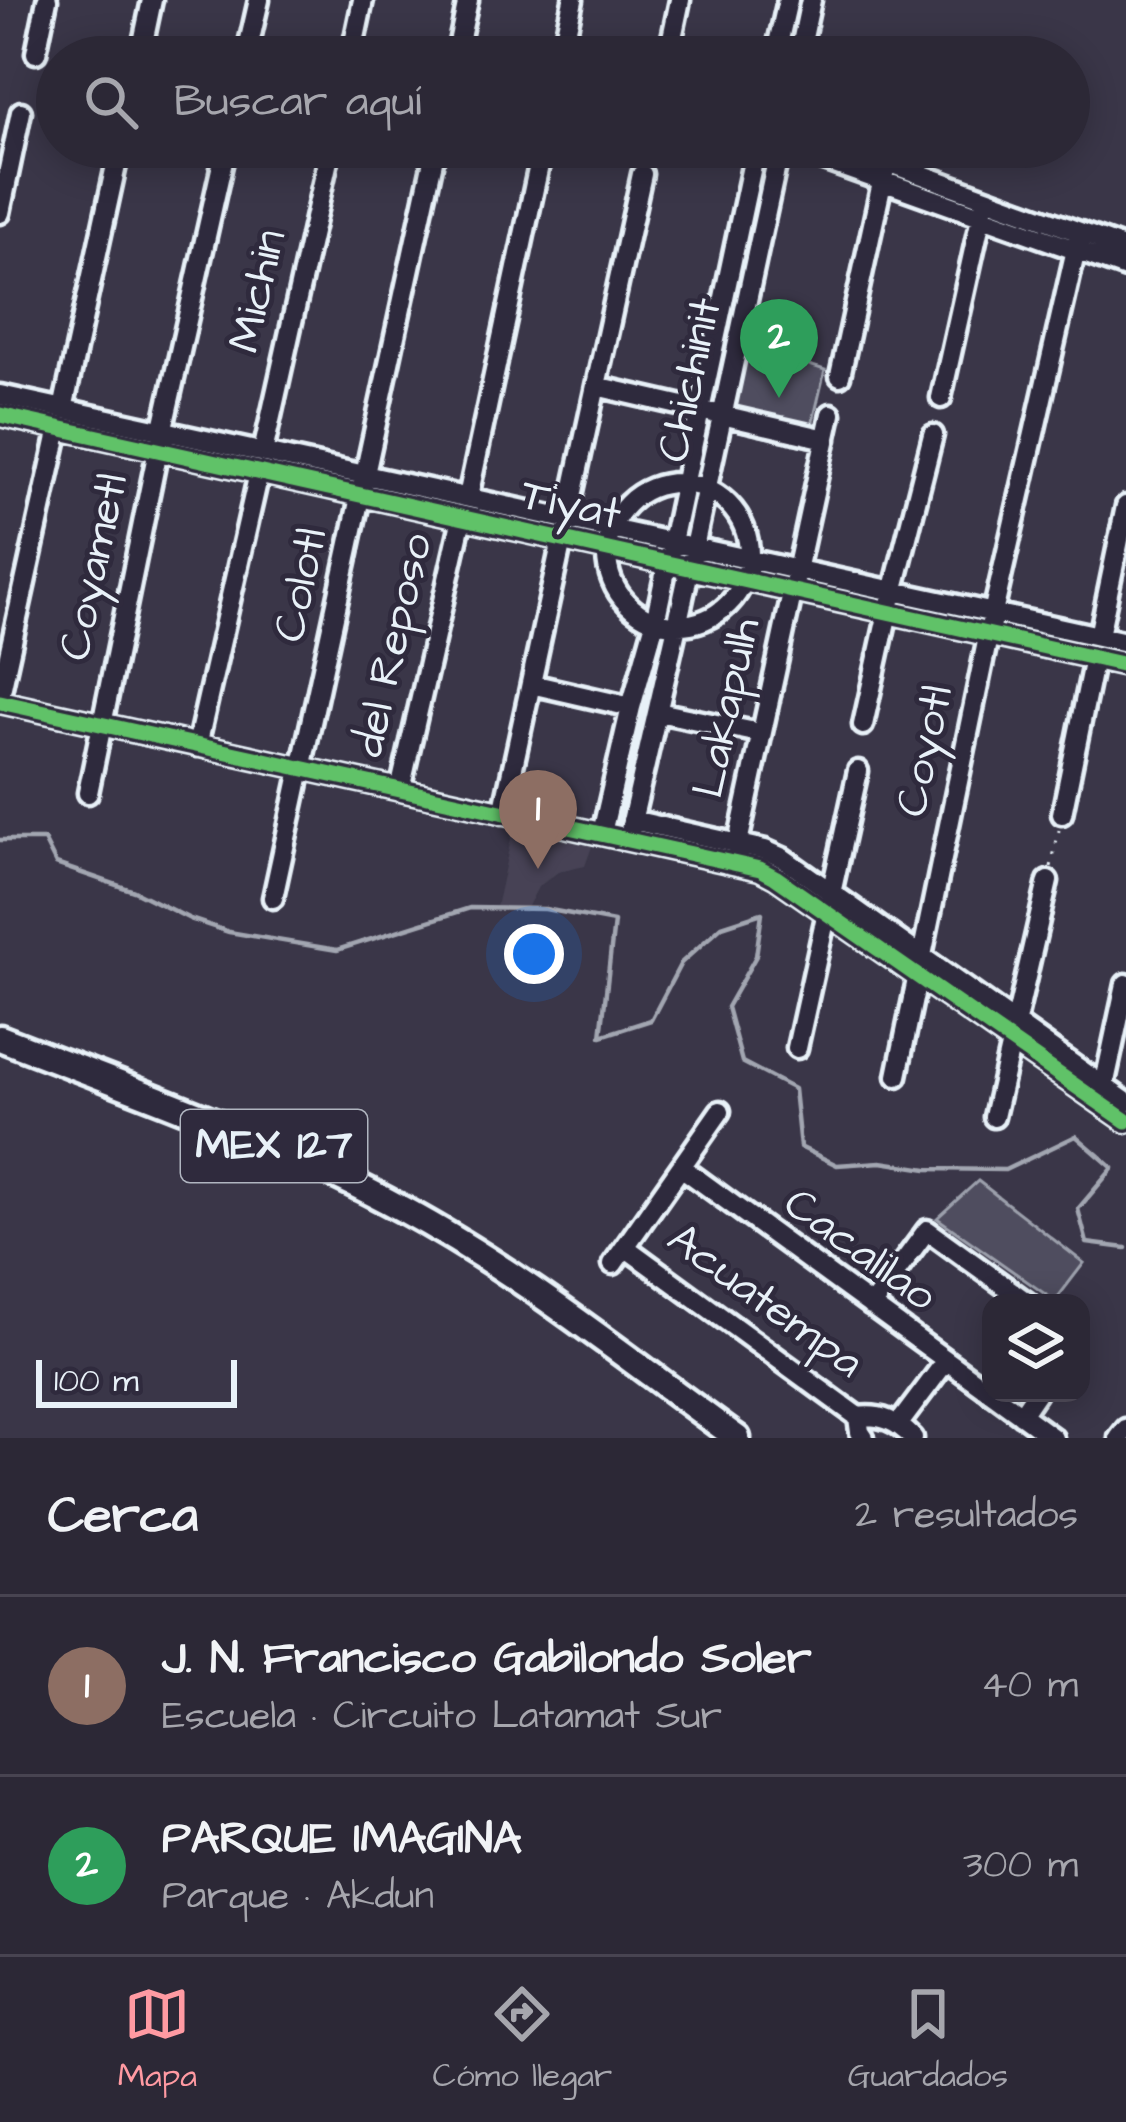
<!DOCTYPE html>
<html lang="es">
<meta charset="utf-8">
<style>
:root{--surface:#2c2836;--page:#34303e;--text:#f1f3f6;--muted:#a6a6ad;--line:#484451;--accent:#ff9aa2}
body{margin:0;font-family:"Architects Daughter",sans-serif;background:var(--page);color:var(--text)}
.controls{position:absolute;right:36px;bottom:36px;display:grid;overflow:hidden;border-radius:24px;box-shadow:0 6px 30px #0003}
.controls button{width:108px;height:108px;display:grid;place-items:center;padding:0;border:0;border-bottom:3px solid var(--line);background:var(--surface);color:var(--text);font:60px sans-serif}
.scale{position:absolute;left:36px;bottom:30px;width:201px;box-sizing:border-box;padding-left:12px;border:6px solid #e8f1f8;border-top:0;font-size:33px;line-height:42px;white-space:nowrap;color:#e8f1f8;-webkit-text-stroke:9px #2f2a3d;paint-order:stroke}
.you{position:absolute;left:534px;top:954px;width:42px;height:42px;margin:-30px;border:9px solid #fff;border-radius:50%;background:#1a73e8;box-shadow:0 0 0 18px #1a73e833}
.badge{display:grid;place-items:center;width:78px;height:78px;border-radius:50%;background:var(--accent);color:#fff;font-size:39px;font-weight:700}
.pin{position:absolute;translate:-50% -99px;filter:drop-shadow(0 3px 6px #0008)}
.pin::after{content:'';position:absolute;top:63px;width:42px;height:36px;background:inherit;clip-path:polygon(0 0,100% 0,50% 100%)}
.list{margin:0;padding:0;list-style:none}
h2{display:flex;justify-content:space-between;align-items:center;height:156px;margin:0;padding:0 48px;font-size:51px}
h2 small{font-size:39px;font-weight:400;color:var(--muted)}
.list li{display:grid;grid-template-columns:78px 1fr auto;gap:36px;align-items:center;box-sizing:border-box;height:180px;padding:0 48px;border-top:3px solid var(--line)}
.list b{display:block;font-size:45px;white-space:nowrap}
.list p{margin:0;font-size:39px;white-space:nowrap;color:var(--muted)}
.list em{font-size:39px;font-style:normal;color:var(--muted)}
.icon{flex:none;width:66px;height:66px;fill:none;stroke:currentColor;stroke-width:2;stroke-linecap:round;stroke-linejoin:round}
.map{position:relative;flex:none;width:1126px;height:1438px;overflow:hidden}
.search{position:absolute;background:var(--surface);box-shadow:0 6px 30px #0003;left:36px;right:36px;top:36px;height:132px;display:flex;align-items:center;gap:30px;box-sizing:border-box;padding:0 42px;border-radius:66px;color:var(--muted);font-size:45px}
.sheet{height:516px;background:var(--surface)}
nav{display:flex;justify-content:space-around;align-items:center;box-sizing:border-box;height:168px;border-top:3px solid var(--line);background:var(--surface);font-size:33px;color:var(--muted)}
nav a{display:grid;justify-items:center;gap:6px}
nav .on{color:var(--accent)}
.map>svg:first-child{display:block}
.built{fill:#464354}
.green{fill:#504e5f;stroke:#9ca0ac;stroke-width:3}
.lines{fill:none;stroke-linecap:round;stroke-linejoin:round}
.stream{stroke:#a2a6b1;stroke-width:4.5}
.minor-casing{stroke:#e8f1f8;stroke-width:27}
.major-casing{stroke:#e8f1f8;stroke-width:33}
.path{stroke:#e8f1f8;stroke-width:3;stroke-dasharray:3 9;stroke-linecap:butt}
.minor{stroke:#2f2a3d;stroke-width:18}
.major{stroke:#2f2a3d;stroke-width:24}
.cycleway-casing{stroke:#2f2a3d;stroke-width:22}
.cycleway{stroke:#61c268;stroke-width:15}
.labels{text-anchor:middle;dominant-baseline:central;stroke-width:10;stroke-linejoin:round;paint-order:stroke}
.shield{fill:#2f2a3d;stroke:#b0b5c0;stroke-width:3}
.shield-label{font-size:42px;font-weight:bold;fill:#e8f1f8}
.street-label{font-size:45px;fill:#e8f1f8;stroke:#2f2a3d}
</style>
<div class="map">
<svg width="1126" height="1438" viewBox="0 0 1126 1438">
<rect width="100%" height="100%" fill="#3a3648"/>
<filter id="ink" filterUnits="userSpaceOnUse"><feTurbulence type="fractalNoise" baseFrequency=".00833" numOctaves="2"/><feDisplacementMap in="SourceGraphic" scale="24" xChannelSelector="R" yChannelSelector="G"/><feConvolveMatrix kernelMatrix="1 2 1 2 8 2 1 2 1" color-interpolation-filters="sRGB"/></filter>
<g filter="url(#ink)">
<path class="built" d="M515,821L594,841L585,866L558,872L538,887L525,912L496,907Z"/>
<path class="green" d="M764,147H771L728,339L825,370L807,447L710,424L687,526L681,524L703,422L688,418L697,376Z
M374,483L654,545L653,552L372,491Z
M672,568L677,569L621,826L615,824Z
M978,1181L1084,1263L1055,1301L937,1218Z"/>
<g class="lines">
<path class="stream" d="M0,840H44L56,864L134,891L190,919L229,932L337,950L470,908L545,909L614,922L601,1036L651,1020L681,963L722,926L762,913L756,956L727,1007L742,1062L794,1089L800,1147L837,1165L881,1162L927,1169L1005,1170L1076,1136L1113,1168L1078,1209L1087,1243L1126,1248"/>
<defs>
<path id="minor" d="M36,53L47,0
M140,57L152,0
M246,57L259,0
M351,57L363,0
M456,57L468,0
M561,57L573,0
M668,57L680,0
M775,57L788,0
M799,57L811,0
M787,147L1126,268
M846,147L1126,249
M0,213L21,112
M840,376L885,169
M596,386L826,439
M0,395L1126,642
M941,398L983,209
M63,409L120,147
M0,415L1126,665
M263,452L331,147
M607 554a71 71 0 1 1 142 0a71 71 0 1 1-142 0Z
M468,497L539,165
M567,519L642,174
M1099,636L1126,506
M531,684L631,707
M0,696L59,428
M0,702L760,869L775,877L1126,1121
M658,712L760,733
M863,725L888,612L933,435
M197,746L259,473
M400,790L462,518
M88,793L158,450L226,147
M503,813L562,540
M1062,814L1094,658
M632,820L765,850L783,858L1126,1102
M602,833L631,707L655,622L756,147
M628,839L677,626L780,147
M736,852L831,414
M273,898L436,147
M797,1048L858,771
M897,1076L993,613L1080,232
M1103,1091L1126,984
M994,1117L1048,881
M681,1167L1053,1438
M625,1247L858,1417L860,1432L864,1438
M613,1264L720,1111
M871,1306L927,1230L1028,1303
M1021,1415L1036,1393
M858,1417C881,1414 897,1421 913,1438
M898,1425L946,1361
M1119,1438L1126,1429"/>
<path id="major" d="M0,1038C136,1091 276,1140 404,1210C521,1273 629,1360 737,1438"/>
</defs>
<use href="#minor" class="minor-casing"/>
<use href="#major" class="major-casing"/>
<path class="path" d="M1051,867L1059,830"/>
<use href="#minor" class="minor"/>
<use href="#major" class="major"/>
<defs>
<path id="cycleway" d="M0,415L1126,665
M0,702L760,869L775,877L1126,1121"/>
</defs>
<use href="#cycleway" class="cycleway-casing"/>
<use href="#cycleway" class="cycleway"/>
</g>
</g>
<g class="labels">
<rect class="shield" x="181" y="1110" width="186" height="72" rx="9"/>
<g class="shield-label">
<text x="274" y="1146">MEX 127</text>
</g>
<g class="street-label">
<text transform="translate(258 291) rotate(-77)">Michin</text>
<text transform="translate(690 380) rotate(-78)">Chichinit</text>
<text transform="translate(571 505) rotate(12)">Tiyat</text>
<text transform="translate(94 567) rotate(-78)">Coyametl</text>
<text transform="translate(301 585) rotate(-78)">Colotl</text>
<text transform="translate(393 645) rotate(-77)">del Reposo</text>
<text transform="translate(727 708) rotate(-78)">Lakapulh</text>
<text transform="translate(925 751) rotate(-78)">Coyotl</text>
<text transform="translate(860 1250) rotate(36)">Cacalilao</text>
<text transform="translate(765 1301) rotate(36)">Acuatempa</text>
</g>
</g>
</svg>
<div class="controls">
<button><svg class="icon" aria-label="layers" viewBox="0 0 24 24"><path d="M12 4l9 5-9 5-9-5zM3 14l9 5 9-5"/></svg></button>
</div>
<div class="scale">100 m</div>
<div class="you"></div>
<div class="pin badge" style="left:538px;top:869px;background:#8d6e63">1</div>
<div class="pin badge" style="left:779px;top:398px;background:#2e9e5b">2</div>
<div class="search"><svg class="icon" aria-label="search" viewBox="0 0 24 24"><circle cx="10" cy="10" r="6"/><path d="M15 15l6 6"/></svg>Buscar aquí</div>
</div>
<section class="sheet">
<h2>Cerca<small>2 resultados</small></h2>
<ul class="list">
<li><span class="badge" style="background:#8d6e63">1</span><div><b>J. N. Francisco Gabilondo Soler</b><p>Escuela · Circuito Latamat Sur</p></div><em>40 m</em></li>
<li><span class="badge" style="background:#2e9e5b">2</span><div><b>PARQUE IMAGINA</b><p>Parque · Akdun</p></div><em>300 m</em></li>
</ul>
</section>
<nav>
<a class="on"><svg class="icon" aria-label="map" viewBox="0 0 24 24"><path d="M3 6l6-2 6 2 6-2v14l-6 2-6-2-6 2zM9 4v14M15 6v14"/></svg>Mapa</a>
<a><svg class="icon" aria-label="directions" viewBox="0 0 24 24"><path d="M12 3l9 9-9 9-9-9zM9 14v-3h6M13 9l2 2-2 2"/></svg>Cómo llegar</a>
<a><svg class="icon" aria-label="saved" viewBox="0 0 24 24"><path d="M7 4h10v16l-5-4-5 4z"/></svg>Guardados</a>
</nav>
